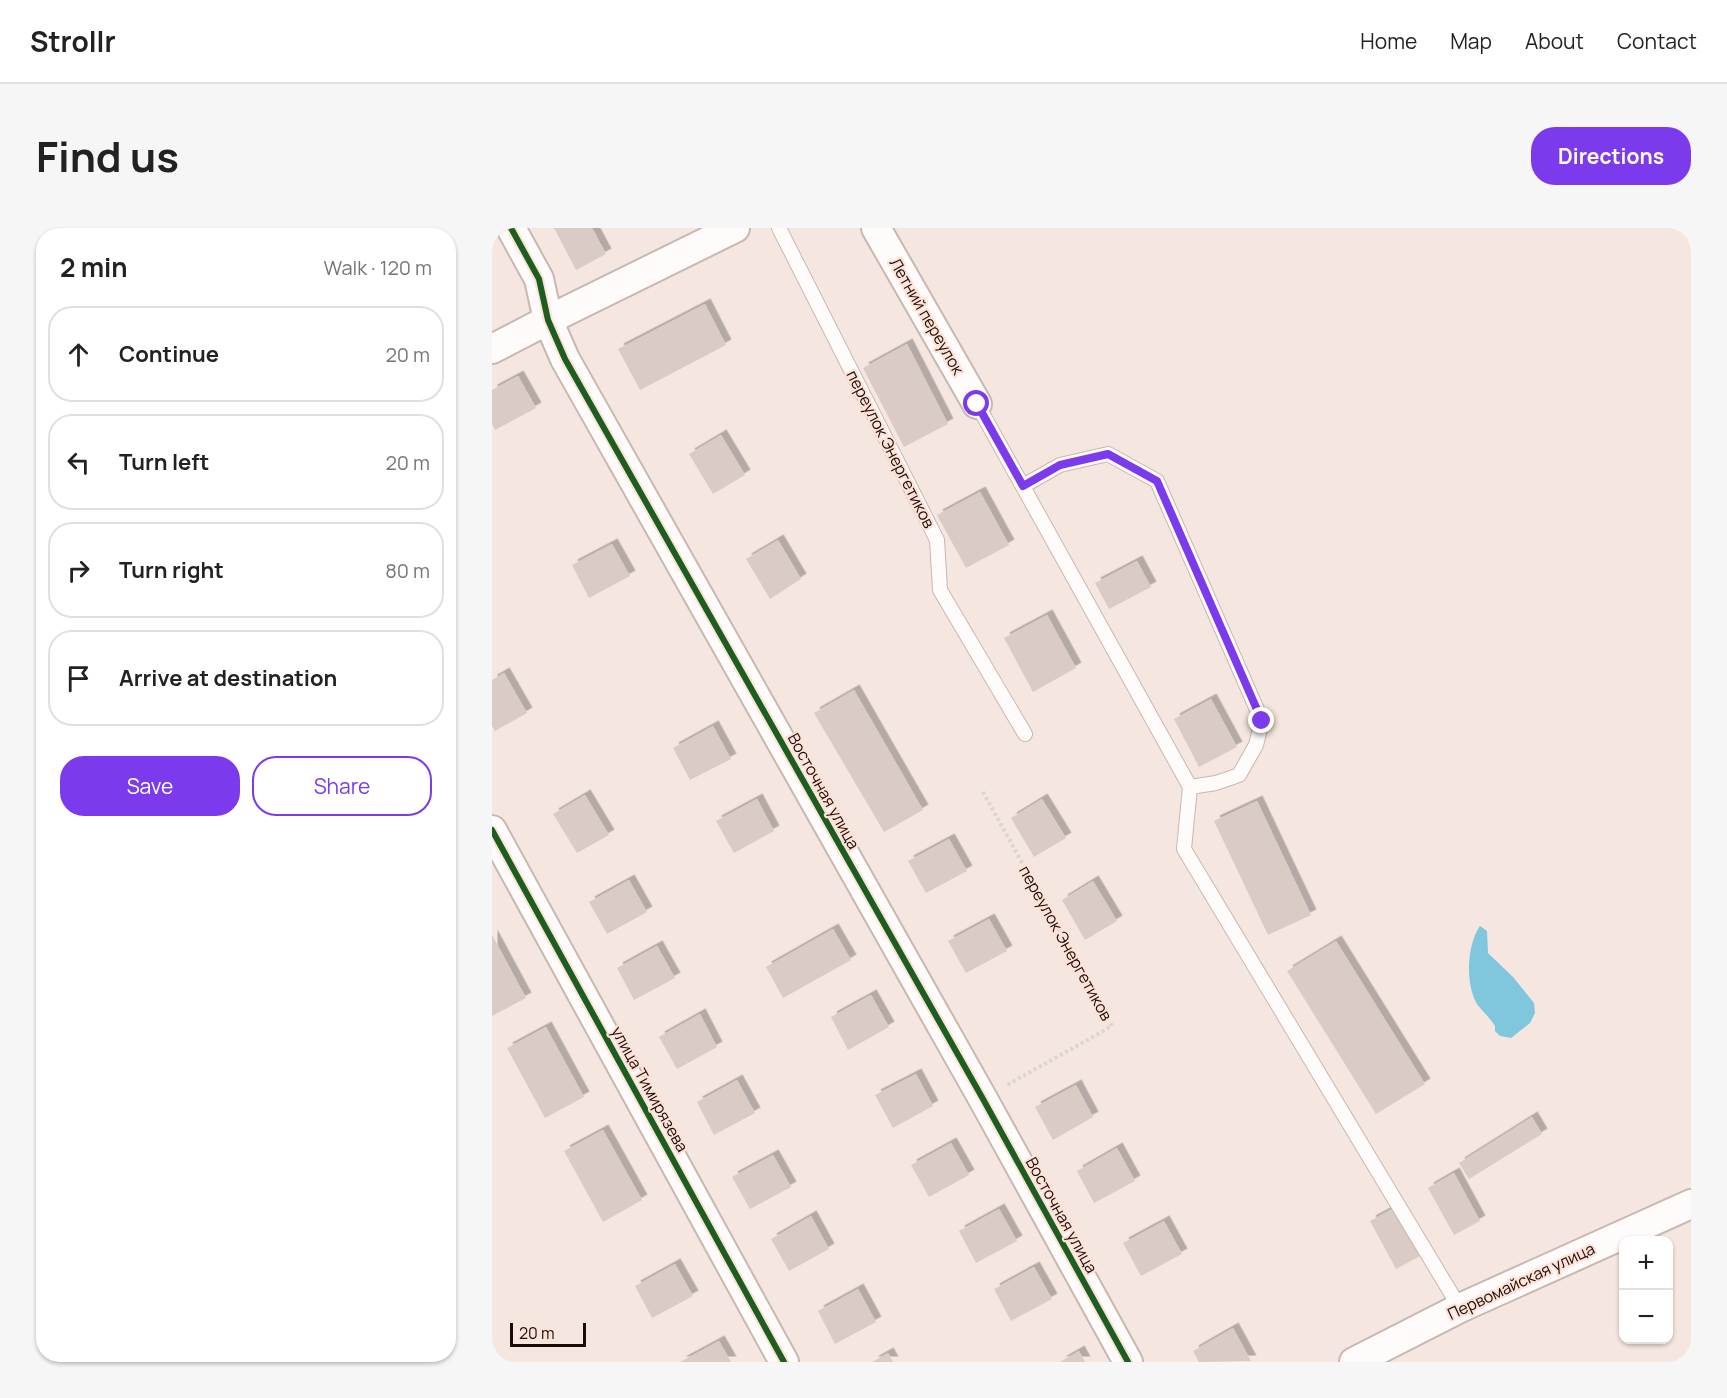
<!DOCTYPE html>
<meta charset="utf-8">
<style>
:root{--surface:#fff;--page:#f6f6f6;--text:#222;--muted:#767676;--line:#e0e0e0;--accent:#7c3aed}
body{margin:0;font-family:Manrope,sans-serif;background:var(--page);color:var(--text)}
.controls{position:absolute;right:18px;bottom:18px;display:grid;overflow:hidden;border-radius:12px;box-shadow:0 2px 4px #0004}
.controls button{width:54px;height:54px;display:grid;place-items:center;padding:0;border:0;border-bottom:2px solid var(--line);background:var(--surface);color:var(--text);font:30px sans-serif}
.scale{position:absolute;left:18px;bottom:15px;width:76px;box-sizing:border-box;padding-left:6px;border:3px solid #1a0c06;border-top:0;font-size:16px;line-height:21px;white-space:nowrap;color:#1a0c06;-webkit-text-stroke:4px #fee2d8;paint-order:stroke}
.stop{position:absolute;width:18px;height:18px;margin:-14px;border:4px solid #7c3aed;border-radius:50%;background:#fff}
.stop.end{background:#7c3aed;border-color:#fff;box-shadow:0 2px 6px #0008}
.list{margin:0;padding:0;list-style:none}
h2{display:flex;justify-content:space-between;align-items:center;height:78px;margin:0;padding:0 24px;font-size:26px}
h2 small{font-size:20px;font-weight:400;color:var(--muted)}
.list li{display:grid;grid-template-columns:39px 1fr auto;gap:18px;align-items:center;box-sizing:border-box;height:96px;margin:0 12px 12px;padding:0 12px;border:2px solid var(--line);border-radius:24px}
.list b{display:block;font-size:22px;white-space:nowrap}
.list em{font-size:20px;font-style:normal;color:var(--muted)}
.actions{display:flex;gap:12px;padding:18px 24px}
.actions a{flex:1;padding:14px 0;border:2px solid var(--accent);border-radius:24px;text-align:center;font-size:21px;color:var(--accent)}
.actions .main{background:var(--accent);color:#fff}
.icon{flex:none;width:33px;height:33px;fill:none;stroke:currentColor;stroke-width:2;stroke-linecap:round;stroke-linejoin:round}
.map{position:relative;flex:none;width:1199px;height:1134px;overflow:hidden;border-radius:24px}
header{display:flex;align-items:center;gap:36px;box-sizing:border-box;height:84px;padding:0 30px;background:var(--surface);border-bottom:2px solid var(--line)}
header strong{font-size:28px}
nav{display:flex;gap:33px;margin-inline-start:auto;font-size:21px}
.intro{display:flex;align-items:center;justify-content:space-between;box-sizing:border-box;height:144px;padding:0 36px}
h1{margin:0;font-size:42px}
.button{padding:15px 27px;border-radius:24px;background:var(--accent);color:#fff;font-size:21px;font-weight:700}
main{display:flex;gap:36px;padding:0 36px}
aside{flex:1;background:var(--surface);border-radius:24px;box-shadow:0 2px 4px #0004}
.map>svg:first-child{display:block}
.water{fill:#80c7dd}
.building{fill:#dacbc5;filter:url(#shadow)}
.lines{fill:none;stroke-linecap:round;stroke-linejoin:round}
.service-casing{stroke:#c7b8b2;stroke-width:16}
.minor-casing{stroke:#c7b8b2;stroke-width:32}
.path{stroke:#dad5d3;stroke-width:4;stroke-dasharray:3 3;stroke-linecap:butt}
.service{stroke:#fefbfa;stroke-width:14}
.minor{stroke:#fefbfa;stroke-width:28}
.cycleway-casing{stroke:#fee2d8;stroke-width:10}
.cycleway{stroke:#1b5e20;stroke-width:6}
.route{stroke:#7c3aed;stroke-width:8}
.labels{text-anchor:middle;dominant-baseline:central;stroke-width:4.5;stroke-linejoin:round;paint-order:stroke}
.street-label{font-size:16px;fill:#1a0c06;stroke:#fee2d8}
</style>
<header>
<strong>Strollr</strong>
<nav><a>Home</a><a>Map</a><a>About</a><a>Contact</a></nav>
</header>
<div class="intro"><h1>Find us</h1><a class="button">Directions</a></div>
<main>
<aside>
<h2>2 min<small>Walk · 120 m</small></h2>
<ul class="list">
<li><svg class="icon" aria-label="ahead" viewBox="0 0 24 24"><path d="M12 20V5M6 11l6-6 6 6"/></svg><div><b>Continue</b></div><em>20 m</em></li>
<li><svg class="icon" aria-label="left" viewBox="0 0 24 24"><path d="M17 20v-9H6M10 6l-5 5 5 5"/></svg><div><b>Turn left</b></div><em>20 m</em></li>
<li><svg class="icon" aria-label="right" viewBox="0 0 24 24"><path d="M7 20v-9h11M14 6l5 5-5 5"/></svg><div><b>Turn right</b></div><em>80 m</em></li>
<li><svg class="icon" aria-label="arrive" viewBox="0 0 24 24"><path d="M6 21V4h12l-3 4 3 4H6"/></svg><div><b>Arrive at destination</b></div></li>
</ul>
<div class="actions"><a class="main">Save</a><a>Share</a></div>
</aside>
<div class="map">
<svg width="1199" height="1134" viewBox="0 0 1199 1134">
<defs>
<filter id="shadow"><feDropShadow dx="5.5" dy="-5.5" stdDeviation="0" flood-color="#0004"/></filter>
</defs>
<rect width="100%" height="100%" fill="#f6e6e0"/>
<path class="water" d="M988,698L995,703L996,725L1021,749L1042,775L1043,785L1038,795L1019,810L1008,808L1003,803V798C998,790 991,784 985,776C973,756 975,716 988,698Z"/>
<path class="building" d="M62,0H100L114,26L84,42Z
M213,76L234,117L148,162L126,121Z
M415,116L456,196L412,219L371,140Z
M26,148L44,180L3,202L0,196V162Z
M229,207L253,247L221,266L197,226Z
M488,264L517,317L474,340L445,287Z
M286,312L309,351L278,371L254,331Z
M120,316L138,348L97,370L80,337Z
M645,333L659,359L617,381L603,355Z
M555,387L584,440L541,464L512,410Z
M12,445L35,485L3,503L0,498V452Z
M362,462L431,582L392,604L322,485Z
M719,471L745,519L707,539L682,491Z
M221,498L239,531L198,552L181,520Z
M93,567L117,607L85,625L61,586Z
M265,571L282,603L242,625L224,593Z
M550,571L574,610L542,629L519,590Z
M765,573L819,687L776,707L722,593Z
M457,611L475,643L434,665L416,633Z
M137,652L155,684L115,706L97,674Z
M601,653L625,693L593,712L570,672Z
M497,691L515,723L474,745L456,713Z
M341,701L359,732L291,770L274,739Z
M0,707L34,770L0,788Z
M844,713L933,856L884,886L795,743Z
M165,718L183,750L142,772L125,740Z
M379,767L397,799L356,822L339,789Z
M208,786L225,819L185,841L167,809Z
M54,799L92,869L53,890L15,820Z
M424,846L441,878L401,900L383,867Z
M245,852L263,885L222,907L205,874Z
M584,857L601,889L561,912L543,879Z
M1040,889L1050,906L977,951L967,935Z
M111,902L150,972L111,994L72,923Z
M459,915L477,947L437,969L419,937Z
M625,920L643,953L602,975L585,943Z
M281,927L299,959L258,981L240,949Z
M962,945L988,993L962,1007L936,960Z
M904,979L930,1027L904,1041L878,993Z
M507,981L525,1013L484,1035L467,1003Z
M319,988L337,1021L297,1043L279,1011Z
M672,993L690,1026L649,1048L631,1015Z
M183,1036L201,1068L160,1090L143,1058Z
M542,1039L560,1071L519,1093L502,1061Z
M366,1061L384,1094L343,1116L326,1083Z
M741,1100L759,1133L707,1134L701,1123Z
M227,1113L239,1134H188Z
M587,1123L593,1134H568Z
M396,1125L401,1134H380Z"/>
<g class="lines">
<defs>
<path id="service" d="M287,0L445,312L448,362L533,506
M485,176L698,559L692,621L968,1080
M531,258L568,237L616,226L665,253L770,493L764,517L747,547L724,555L698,559"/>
<path id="minor" d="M19,0L47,51L56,92L73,131L491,871L636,1134
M384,0L485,176
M0,121L56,92L243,0
M0,602L292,1134
M862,1134L968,1080L1199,976"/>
</defs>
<use href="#service" class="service-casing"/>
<use href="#minor" class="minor-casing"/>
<path class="path" d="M491,564L620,798L515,857"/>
<use href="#service" class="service"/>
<use href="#minor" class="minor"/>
<defs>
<path id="cycleway" d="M19,0L47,51L56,92L73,131L491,871L636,1134
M0,602L292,1134"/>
</defs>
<use href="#cycleway" class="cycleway-casing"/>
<use href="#cycleway" class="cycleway"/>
</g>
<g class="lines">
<path class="route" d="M485,176L531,258L568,237L616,226L665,253L770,493"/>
</g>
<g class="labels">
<g class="street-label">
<text transform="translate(435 88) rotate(60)">Летний переулок</text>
<text transform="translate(399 221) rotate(63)">переулок Энергетиков</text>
<text transform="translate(332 563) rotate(61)">Восточная улица</text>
<text transform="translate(574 715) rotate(61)">переулок Энергетиков</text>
<text transform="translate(158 861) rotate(61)">улица Тимирязева</text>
<text transform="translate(570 987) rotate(61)">Восточная улица</text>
<text transform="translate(1029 1053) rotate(-25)">Первомайская улица</text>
</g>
</g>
</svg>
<div class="controls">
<button>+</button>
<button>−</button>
</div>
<div class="scale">20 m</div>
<div class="stop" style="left:485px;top:176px"></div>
<div class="stop end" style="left:770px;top:493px"></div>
</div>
</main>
